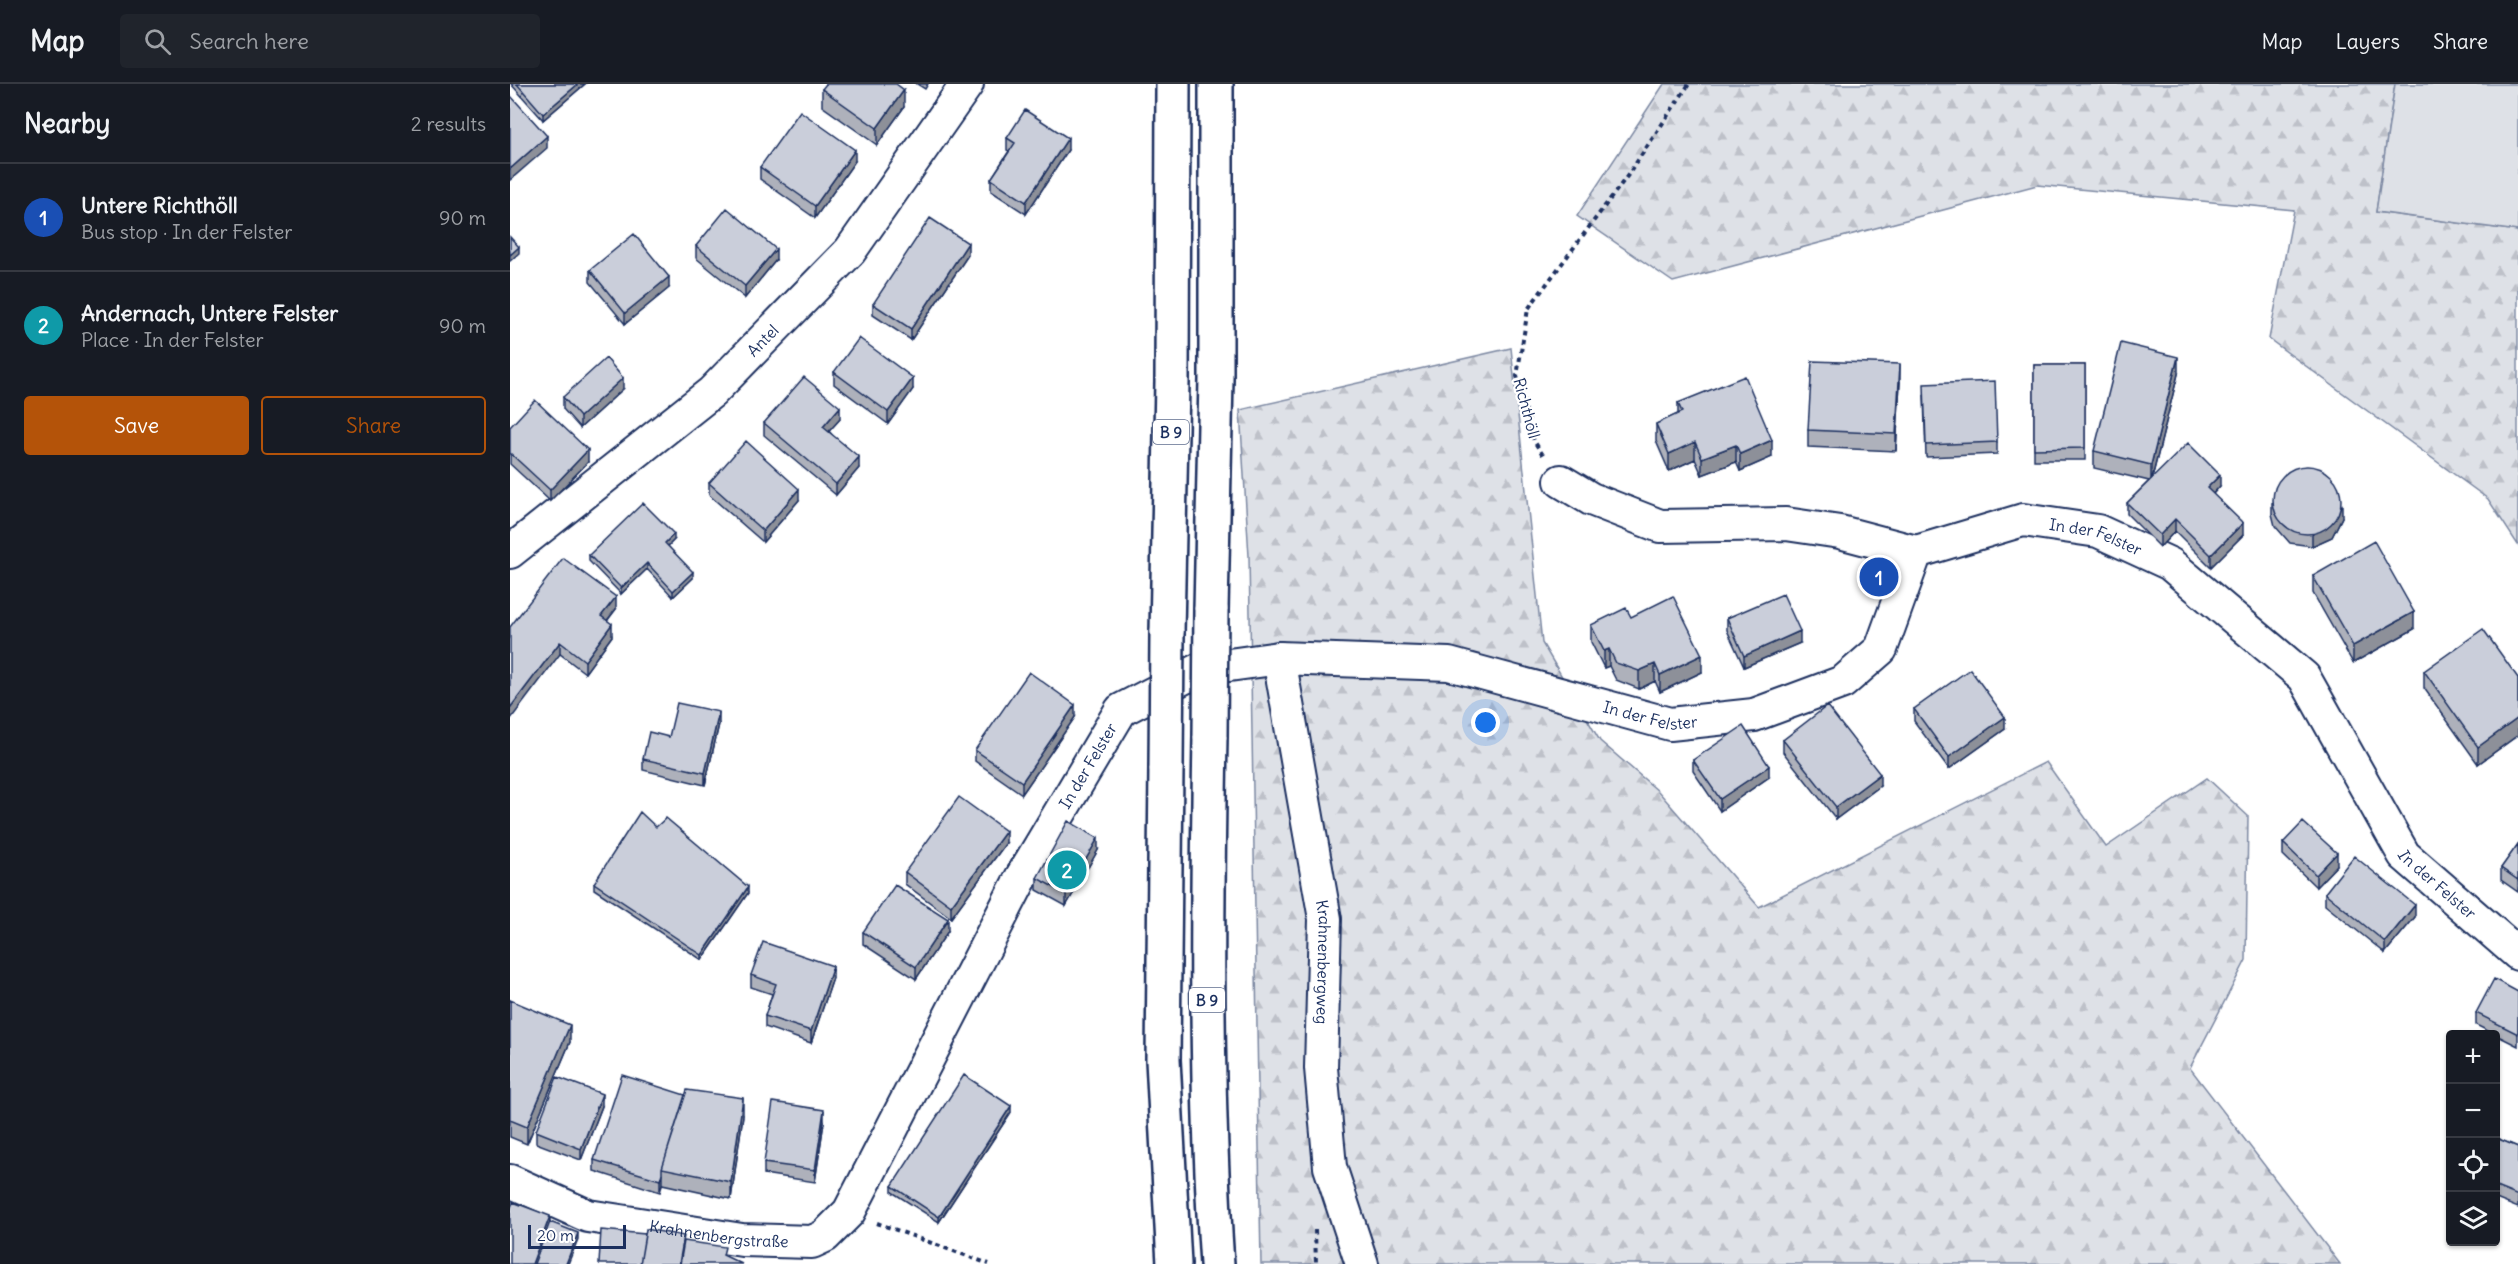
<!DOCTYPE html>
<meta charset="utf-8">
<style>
:root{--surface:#171b24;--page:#20242c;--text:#f1f3f6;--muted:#9ea1a6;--line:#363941;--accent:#b45309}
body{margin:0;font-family:Delius,sans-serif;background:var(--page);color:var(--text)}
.controls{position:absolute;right:18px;bottom:18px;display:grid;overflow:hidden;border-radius:6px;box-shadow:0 2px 4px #0004}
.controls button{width:54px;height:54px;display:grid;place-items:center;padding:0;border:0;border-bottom:2px solid var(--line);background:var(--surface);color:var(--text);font:30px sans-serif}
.scale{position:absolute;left:18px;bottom:15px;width:98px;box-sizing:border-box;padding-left:6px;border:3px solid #1b2f5e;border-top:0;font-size:16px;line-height:21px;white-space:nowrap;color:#1b2f5e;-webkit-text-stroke:4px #fff;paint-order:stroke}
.you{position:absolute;left:976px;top:639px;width:21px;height:21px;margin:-15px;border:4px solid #fff;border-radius:50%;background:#1a73e8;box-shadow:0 0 0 9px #1a73e833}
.badge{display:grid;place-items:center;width:39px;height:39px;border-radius:50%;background:var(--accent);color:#fff;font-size:20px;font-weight:700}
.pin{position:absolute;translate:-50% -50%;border:3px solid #fff;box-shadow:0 2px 6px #0006}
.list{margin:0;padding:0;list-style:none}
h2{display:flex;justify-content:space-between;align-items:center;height:78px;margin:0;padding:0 24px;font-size:26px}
h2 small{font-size:20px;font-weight:400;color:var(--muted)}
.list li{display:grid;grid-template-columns:39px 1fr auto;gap:18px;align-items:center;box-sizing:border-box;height:108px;padding:0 24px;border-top:2px solid var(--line)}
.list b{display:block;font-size:22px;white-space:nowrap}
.list p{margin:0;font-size:20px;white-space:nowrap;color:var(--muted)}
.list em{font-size:20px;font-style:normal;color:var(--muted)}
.actions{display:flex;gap:12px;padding:18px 24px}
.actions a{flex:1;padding:14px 0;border:2px solid var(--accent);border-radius:6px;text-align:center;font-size:21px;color:var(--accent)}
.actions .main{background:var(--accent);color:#fff}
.icon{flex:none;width:33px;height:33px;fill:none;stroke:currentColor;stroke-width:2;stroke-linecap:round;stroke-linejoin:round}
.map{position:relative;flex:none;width:2008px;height:1180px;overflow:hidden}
header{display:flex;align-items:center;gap:36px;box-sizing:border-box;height:84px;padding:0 30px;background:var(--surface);border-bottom:2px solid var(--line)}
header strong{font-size:28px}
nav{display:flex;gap:33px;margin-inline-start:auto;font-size:21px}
.search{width:420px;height:54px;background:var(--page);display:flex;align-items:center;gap:15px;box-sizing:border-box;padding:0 21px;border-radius:6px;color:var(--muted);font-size:22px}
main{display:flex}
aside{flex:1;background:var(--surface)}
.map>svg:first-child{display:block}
.forest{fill:url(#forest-firs);stroke:#7c88a2;stroke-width:1.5}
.garden{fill:#dee1e7;stroke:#7c88a2;stroke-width:1.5}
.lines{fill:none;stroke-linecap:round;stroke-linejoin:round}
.minor-casing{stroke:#1b2f5e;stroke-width:36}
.trunk-casing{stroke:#1b2f5e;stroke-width:38}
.path{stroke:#1b2f5e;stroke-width:4;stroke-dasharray:4.5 4.5;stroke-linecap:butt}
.minor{stroke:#fff;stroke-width:32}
.trunk{stroke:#fff;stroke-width:33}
.trunk-bridge-casing{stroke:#1b2f5e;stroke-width:38;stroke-linecap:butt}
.trunk-bridge{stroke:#fff;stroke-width:33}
.wall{fill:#aeb1bb;stroke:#1b2f5e;stroke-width:1.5}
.shaded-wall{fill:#8d9099;stroke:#1b2f5e;stroke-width:1.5}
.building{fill:#caceda;stroke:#1b2f5e;stroke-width:1.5}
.labels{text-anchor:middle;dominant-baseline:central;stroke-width:4.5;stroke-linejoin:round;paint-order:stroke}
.shield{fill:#fff;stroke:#5f6d8e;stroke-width:1.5}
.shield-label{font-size:15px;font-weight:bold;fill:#1b2f5e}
.street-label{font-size:16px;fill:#1b2f5e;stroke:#fff}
</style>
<header>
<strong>Map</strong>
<div class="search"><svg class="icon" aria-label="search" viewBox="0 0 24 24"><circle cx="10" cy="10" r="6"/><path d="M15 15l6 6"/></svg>Search here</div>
<nav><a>Map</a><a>Layers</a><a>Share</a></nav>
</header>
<main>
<aside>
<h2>Nearby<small>2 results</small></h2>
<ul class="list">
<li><span class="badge" style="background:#1a4fb4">1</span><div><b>Untere Richthöll</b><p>Bus stop · In der Felster</p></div><em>90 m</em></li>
<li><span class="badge" style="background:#0f9aa8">2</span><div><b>Andernach, Untere Felster</b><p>Place · In der Felster</p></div><em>90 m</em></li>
</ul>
<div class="actions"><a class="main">Save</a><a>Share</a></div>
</aside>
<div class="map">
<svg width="2008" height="1180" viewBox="0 0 2008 1180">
<defs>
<pattern id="forest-firs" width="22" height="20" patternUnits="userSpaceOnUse" patternTransform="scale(1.5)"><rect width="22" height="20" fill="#dee1e7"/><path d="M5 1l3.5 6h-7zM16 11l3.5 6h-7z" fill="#bec1c9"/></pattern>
</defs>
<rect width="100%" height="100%" fill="#fff"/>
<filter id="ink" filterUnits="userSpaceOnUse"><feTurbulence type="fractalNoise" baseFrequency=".0167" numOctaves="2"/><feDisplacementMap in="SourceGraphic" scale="12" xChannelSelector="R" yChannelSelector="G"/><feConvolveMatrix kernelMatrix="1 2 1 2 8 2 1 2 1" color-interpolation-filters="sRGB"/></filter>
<g filter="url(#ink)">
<path class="forest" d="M1154,0H1885L1866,128L2008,147V461L1978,415L1759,255L1784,126L1527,101L1163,198L1067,132Z
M1001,264L1032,559L1090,657L1148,707L1249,823L1536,678L1596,763L1697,694L1738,732L1736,876L1680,984L1830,1180H751L739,472L730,326Z"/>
<path class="garden" d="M1885,0H2008V147L1866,128Z"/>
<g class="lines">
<defs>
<g id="minor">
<path d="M1051,397L1081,415L1150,442L1276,440L1330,448L1406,468"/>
<path id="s1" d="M0,468L202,308L340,167L457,0"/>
<path id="s2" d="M769,574L815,835L811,984L820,1083L852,1180"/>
<path id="s3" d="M0,1097L78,1132L232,1156L302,1158L315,1152L339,1128L511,794L611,626L690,585L769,574L939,580L1160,640L1244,631L1333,598L1371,565L1406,468L1513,436L1588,447L1660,480L1794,593L1894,771L2008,870"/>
</g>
<path id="trunk" d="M701,526L706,295V0
M657,549L662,298L663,0
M700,652C697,828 695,1004 707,1180
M656,684L653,976L664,1180"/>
</defs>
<use href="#minor" class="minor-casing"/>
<use href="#trunk" class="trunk-casing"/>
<path class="path" d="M1033,371L1024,357L1007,292L1018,225L1118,91L1179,0
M367,1139L479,1180
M805,1146L806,1180"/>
<use href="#minor" class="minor"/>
<use href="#trunk" class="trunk"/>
<defs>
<path id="trunk-bridge" d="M700,652L701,526
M656,684L657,549"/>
</defs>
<use href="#trunk-bridge" class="trunk-bridge-casing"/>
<use href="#trunk-bridge" class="trunk-bridge"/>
</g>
<path class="wall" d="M1,0H75L33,36Z
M407,0H418L415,5Z
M312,5L394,23L367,61L312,22Z
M497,54L558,66L516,130L481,107V95L499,67L497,66Z
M345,77L305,134L250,95V83Z
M186,162L266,176L235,214L186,174Z
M458,171L401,256L363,231V220Z
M80,186L159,204L115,240L80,198Z
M1524,281H1575V376H1524Z
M324,288L403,305L378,340L324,300Z
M1668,290L1642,394L1710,402L1703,410L1733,451L1701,483L1665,447L1650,463L1617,430V419L1639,397L1584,384V367Z
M1390,298L1386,367L1298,363V346Z
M113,305L70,344L53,325V313Z
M1414,312L1487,358V370L1416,373Z
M1168,319L1262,373L1230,387L1226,378L1192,391L1185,375L1159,387L1146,357V340L1168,330Z
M330,335L319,347L349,384L326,411L254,351V339Z
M0,343L78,378L40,417L0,380Z
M199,399L289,416L253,458L199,411Z
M1762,419L1832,433L1822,453L1802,462L1780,459L1765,442L1762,430Z
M164,456L158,462L183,494L163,513L137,485L111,510L79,477V471Z
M1803,492L1904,545L1843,579L1803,509Z
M106,525L97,537L102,552L75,589L50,570L0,543Z
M1121,533L1192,588L1150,608L1145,597L1129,605L1106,596L1099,582L1094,584L1081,558V541Z
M1217,534L1290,559L1234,583L1217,546Z
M1914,587L2008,594V651L1968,680L1914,604Z
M1404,625L1495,645L1439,685L1404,637Z
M565,633L512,710L465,677V666Z
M209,640L195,701L133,686V675L159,653Z
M1273,656L1370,702L1326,735L1273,668Z
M1183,676L1259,693L1210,727L1183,687Z
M146,743L238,809L192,876L84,805V799Z
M496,759L441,834L395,800V788Z
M1773,759L1827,781L1806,803L1773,771Z
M2008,760V808L1991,796V784Z
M588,766L556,822L527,806V794Z
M1815,809L1905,833L1875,869L1815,821Z
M438,847L406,895L353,860V848Z
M241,891L323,894L301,959L255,943V932L262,910L241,903Z
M2008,908V962L1966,941V929Z
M0,916L60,958L17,1060L0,1053Z
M92,1022L71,1076L26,1059V1047Z
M501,1028L429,1138L382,1108V1102Z
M233,1031L221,1115L152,1100L150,1108L84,1087V1076Z
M314,1038L305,1098L254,1090V1079Z
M1986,1054L2008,1063V1124L1986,1115Z"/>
<path class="shaded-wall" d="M68,0H75L33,36V30Z
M394,6V23L367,61V44Z
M37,52V64L0,96V85Z
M558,54V66L516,130V118Z
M345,66V77L305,134V122Z
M458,159V171L401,256V245Z
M9,163V169L0,177V171Z
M266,165V176L235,214V202Z
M159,193V204L115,240V229Z
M1668,273V290L1641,398V381Z
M1390,280V298L1386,367V350Z
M113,294V305L70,344V333Z
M403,294V305L378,340V328Z
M330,323V335L313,354V343Z
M1262,356V373L1230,387V370Z
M1185,358V375L1159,387V370Z
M1226,361V378L1192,391V374Z
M78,366V378L40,417V406Z
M349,373V384L326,411V400Z
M1710,391V402L1697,416V404Z
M289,405V416L253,458V447Z
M1832,421V433L1822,453L1802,462V451Z
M1665,435V447L1650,463V451Z
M1733,439V451L1701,483V471Z
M164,450V456L155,465V459Z
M137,479V485L111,510V504Z
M183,488V494L163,513V507Z
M106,513V525L91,544V532Z
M1904,528V545L1843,579V562Z
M102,540V552L75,589V577Z
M1290,547V559L1234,583V572Z
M50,558V570L0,636V624Z
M1099,565V582L1094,584V567Z
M1192,571V588L1150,608V591Z
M1145,580V597L1129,605V587Z
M565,621V633L512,710V698Z
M209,628V640L195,701V689Z
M1495,633V645L1439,685V673Z
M2008,634V651L1968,680V663Z
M1259,682V693L1210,727V715Z
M1370,690V702L1326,735V723Z
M496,747V759L441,834V822Z
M588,754V766L556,822V810Z
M1827,769V781L1806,803V791Z
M238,803V809L192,876V871Z
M1905,821V833L1875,869V858Z
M438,835V847L406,895V883Z
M323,882V894L301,959V947Z
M60,941V958L17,1060V1043Z
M92,1010V1022L71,1076V1065Z
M233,1014V1031L221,1115V1098Z
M501,1022V1028L429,1138V1133Z
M314,1026V1038L305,1098V1086Z
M152,1089V1100L150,1108V1096Z
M40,1132V1143L26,1180H22Z
M68,1149V1155L58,1180H56Z"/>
<path class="building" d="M7,0H68L33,30Z
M316,0H386L394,6L367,44L312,5Z
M0,11L37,52L0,85Z
M515,26L558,54L516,118L481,95L505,59L497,54Z
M290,27L345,66L305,122L250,83Z
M217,124L266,165L235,202L186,162Z
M420,134L458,159L401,245L363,220Z
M124,150L159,193L115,229L80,186Z
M0,153L9,163L0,171Z
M349,254L403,294L378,328L324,288Z
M1611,259L1668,273L1641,381L1584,367Z
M96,274L113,294L70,333L53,313Z
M1302,277L1390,280L1386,350L1298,346Z
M1524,281H1575V364L1524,365Z
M1235,292L1262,356L1230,370L1226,361L1192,374L1185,358L1159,370L1146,340L1172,328L1168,319Z
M294,293L330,323L313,343L349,373L326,400L254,339Z
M1485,297L1487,358L1416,361L1414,300Z
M25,316L78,366L40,406L0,369V343Z
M236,357L289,405L253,447L199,399Z
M1678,359L1710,391L1697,404L1733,439L1701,471L1665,435L1650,451L1617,419Z
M1763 416a34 34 0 1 1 68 0a34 34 0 1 1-68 0Z
M133,419L164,450L155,459L183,488L163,507L137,479L111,504L79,471Z
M1864,457L1904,528L1843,562L1803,492Z
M53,474L106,513L91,532L102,540L75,577L50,558L0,624V543Z
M1273,510L1290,547L1234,572L1217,534Z
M1163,512L1192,571L1150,591L1145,580L1129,587L1106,579L1099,565L1094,567L1081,541L1116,524L1121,533Z
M1973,545L2008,594V634L1968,663L1914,587Z
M1460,585L1495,633L1439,673L1404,625Z
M519,588L565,621L512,698L465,666Z
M167,619L209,628L195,689L133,675L139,648L159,653Z
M1317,622L1370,690L1326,723L1273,656Z
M1233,642L1259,682L1210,715L1183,676Z
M449,713L496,747L441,822L395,788Z
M130,728L146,743L156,734L238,803L192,871L84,799Z
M558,737L588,754L556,810L527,794Z
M1793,738L1827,769L1806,791L1773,759Z
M2008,760V796L1991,784Z
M1844,772L1905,821L1875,858L1815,809Z
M385,801L438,835L406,883L353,848Z
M253,858L323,882L301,947L255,932L266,900L241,891Z
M1984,895L2008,908V950L1966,929Z
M0,916L60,941L17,1043L0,1036Z
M112,991L175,1011L152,1084V1089L150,1096L84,1076Z
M454,991L501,1022L429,1133L382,1102Z
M47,993L92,1010L71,1065L26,1047Z
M177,1006L233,1014L221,1098L152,1084Z
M263,1018L314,1026L305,1086L254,1079Z
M1986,1054L2008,1063V1112L1986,1103Z
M3,1118L40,1132L22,1180H0V1126Z
M40,1138L68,1149L56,1180H24Z
M136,1145L174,1152L169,1180H130Z
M91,1146L135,1150L130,1180H89Z
M174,1157L215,1163L213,1171L232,1180H170Z"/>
</g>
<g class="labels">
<g class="shield">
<rect x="643" y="336" width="36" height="24" rx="4.5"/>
<rect x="679" y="904" width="36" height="24" rx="4.5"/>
</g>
<g class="shield-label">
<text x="661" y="348">B 9</text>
<text x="697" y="916">B 9</text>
</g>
<g class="street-label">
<text stroke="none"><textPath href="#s1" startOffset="330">Antel</textPath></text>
<text transform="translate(1017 324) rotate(75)">Richthöll</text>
<text stroke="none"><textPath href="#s3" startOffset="2018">In der Felster</textPath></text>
<text stroke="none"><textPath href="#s3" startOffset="1478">In der Felster</textPath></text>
<text stroke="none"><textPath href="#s3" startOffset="866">In der Felster</textPath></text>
<text stroke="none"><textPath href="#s3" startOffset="2522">In der Felster</textPath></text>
<text stroke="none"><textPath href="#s2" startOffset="308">Krahnenbergweg</textPath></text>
<text stroke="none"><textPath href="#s3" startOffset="218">Krahnenbergstraße</textPath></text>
</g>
</g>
</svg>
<div class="controls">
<button>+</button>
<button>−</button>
<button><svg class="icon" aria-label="locate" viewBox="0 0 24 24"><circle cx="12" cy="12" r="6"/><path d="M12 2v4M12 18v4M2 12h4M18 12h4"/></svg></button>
<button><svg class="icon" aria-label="layers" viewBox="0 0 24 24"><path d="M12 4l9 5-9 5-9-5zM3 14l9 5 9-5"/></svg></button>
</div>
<div class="scale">20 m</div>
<div class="you"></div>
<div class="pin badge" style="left:1369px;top:493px;background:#1a4fb4">1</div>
<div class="pin badge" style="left:557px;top:786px;background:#0f9aa8">2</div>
</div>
</main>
